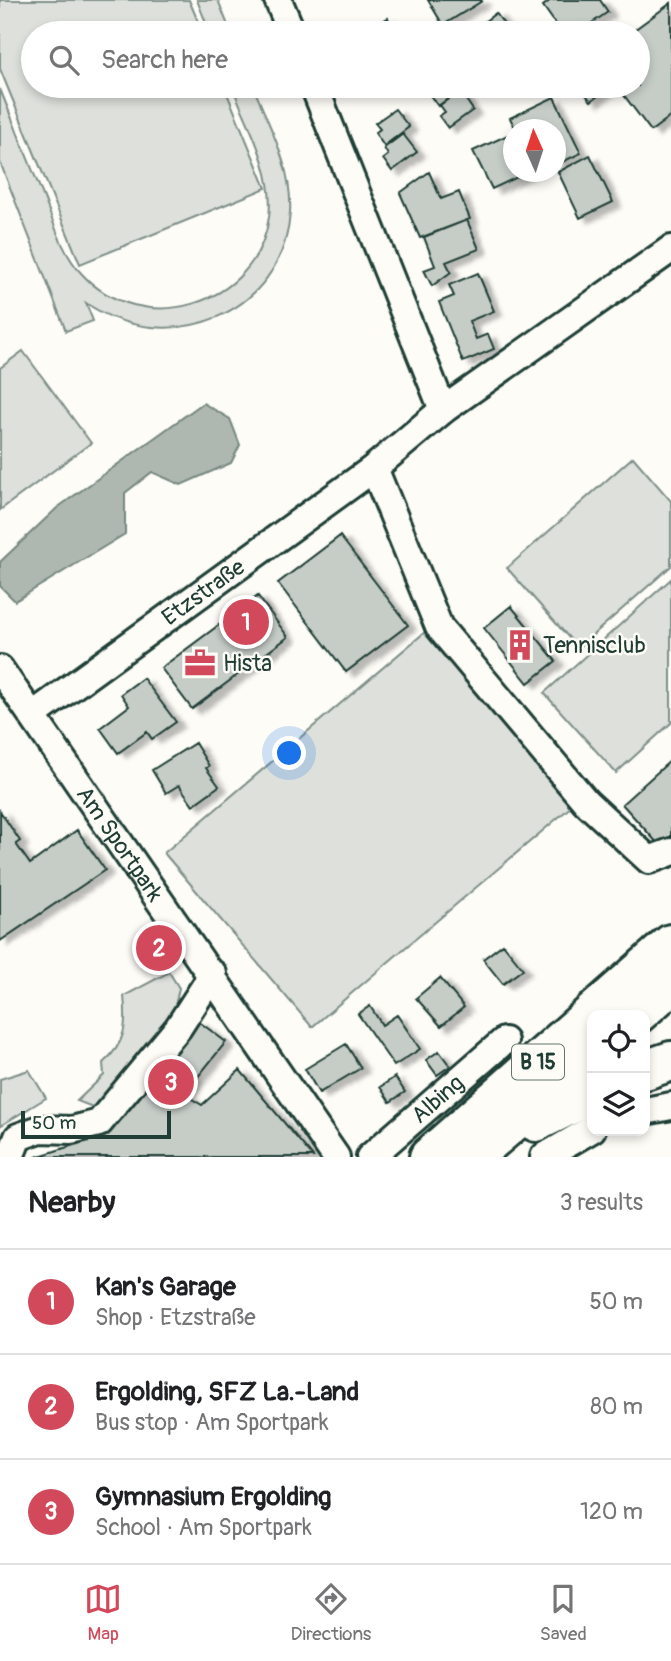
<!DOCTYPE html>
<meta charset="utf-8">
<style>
:root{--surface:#fff;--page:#f2f2f2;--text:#202124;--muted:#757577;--line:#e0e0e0;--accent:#d1495b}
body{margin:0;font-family:Pangolin,sans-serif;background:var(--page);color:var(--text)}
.controls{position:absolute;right:21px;bottom:21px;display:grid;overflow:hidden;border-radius:14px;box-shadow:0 4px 10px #0003}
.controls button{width:63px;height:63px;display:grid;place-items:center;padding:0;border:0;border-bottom:2px solid var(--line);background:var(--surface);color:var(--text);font:35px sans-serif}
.compass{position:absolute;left:503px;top:119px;width:63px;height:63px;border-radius:50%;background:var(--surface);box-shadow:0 4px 10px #0003;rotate:357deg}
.scale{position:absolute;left:21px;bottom:18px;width:150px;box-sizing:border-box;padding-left:7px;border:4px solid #1f3d34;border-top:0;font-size:19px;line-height:24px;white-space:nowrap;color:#1f3d34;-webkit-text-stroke:5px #fdfcf7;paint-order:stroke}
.you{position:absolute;left:290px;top:754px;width:24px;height:24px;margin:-18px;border:5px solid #fff;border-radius:50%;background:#1a73e8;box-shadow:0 0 0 10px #1a73e833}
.badge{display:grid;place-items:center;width:46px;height:46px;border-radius:50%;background:var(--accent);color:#fff;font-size:23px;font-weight:700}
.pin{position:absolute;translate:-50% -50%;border:4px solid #fff;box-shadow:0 2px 7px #0006}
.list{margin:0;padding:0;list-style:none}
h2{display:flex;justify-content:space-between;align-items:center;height:91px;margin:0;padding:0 28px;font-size:30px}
h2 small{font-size:23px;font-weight:400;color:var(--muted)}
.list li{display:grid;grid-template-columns:46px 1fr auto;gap:21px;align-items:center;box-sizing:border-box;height:105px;padding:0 28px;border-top:2px solid var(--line)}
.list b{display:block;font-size:26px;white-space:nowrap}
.list p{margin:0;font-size:23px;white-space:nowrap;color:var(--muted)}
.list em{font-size:23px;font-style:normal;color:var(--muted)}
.icon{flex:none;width:38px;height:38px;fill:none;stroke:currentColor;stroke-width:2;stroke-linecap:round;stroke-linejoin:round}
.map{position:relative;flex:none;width:671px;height:1157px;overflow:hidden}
.search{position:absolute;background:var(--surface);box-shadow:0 4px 10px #0003;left:21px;right:21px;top:21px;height:77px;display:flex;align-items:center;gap:18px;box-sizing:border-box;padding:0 24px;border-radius:38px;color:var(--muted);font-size:26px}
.sheet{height:406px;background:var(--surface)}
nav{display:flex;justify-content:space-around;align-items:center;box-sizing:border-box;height:98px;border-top:2px solid var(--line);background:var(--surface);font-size:19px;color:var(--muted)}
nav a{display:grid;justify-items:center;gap:4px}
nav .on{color:var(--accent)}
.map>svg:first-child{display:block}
.green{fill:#dde0db;stroke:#7e8e88;stroke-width:2}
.water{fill:#aeb8b1;stroke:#75877f;stroke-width:2}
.building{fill:#c6cdc7;stroke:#1f3d34;stroke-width:2;filter:url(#shadow)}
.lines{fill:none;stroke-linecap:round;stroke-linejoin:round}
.minor-casing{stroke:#1f3d34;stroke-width:32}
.highway-casing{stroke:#1f3d34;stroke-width:44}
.minor{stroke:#fdfcf7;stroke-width:26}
.highway{stroke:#fdfcf7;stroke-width:38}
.labels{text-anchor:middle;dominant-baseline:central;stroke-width:5;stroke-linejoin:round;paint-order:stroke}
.shield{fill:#fdfcf7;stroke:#62766e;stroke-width:2}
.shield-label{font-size:21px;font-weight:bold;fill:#1f3d34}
.street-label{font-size:23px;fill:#1f3d34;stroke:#fdfcf7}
.poi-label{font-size:23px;fill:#1f3d34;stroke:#fdfcf7;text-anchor:start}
</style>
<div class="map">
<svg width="671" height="1157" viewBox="0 0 671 1157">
<defs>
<filter id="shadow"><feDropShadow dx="8" dy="4.5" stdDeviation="2" flood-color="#0004"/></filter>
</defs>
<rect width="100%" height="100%" fill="#fdfcf7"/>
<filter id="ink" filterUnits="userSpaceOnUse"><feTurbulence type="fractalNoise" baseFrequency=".0143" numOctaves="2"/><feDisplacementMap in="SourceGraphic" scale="14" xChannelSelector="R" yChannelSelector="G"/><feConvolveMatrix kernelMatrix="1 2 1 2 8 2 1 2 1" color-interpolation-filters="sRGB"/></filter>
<g filter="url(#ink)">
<path class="green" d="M0,0H189L203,33H33V86H224L266,188L80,264L0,69Z
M197,0H218L231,33H210Z
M232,86H253C269,126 293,168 290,213C283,316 167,359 86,303L93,321L66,331L0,162V89C15,126 29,162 44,198C54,223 62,253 82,274C141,339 257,307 269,217C275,172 248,126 232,86Z
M23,351L91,443L0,510V368Z
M633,457L671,501V566L578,648L507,568Z
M671,579V723L616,773L544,693Z
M425,632L573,805L312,1027L164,853Z
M169,972L179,988L171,1024L98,1109L77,1101L104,1075L103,1063C126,1043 127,1025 124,996Z
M29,1070L46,1098L0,1126V1079Z"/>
<path class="water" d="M203,403L230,419L240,445L231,463L181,485L152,472L125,493V534L15,601L0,586V562L57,508Z"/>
<path class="building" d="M428,0H481L482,1L443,25Z
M551,0H600L608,12L577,33H562L543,6Z
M671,3V116L651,131L617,86H638V33H630Z
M496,13L510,33H480L476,28Z
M388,18L396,33H362Z
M431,86H461L463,88L438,106L429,94L434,90Z
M579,86H611L591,101Z
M460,91L473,110L448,128L439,116L445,112L440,105Z
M554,97L581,153L556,165V130H516L510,118Z
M395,109L409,127L384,146L375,133L380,129L375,123Z
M514,132V172H528L492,189L473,151Z
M403,134L417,152L392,171L383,159L388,155L384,148Z
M590,155L613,202L580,218L558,172Z
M429,172L441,199L459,192L470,219L420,238L400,193Z
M467,220L479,249L446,262L451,272L432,286L424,270L435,266L424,237Z
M478,273L494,311L469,321L476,339L488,334L494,349L463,362L439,302L454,296L449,285Z
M340,536L408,625L346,672L278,583Z
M258,596L288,637L192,709L161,668Z
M511,606L556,661L528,683L484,628Z
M143,678L176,722L152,739L147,732L118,753L100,728L129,706L121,694Z
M195,743L209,766L206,768L219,786L193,805L179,785L166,793L152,770Z
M671,760V836L660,846L622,804Z
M0,811L20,841L16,844L30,864L77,830L105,870L0,941Z
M503,944L523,969L503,984L483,959Z
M440,978L464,1007L441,1026L416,998Z
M370,1006L382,1025L397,1015L420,1049L394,1066L358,1014Z
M198,1021L226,1042L184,1094L202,1105L240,1070L313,1157H36L103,1136Z
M346,1044L361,1068L319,1093L305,1069Z
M439,1051L450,1066L437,1075L426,1060Z
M395,1077L405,1092L390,1102L380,1087Z"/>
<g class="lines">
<defs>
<g id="minor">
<path d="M278,0L292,33"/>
<path d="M314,86L443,410"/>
<path d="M374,468L439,627L586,802L649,860L671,852"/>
<path id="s1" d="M0,669L336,1157"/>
<path id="s2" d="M33,715L374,468L443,410L671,249"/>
<path d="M645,1111L671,1106"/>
<path d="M10,1157L18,1137L40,1129L72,1130L99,1123L178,1028L213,974"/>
<path id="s3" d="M370,1157L504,1041"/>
<path d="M544,1157L592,1129"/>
</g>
<path id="highway" d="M636,1015L671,985
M645,1070L671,1061
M536,1122L592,1094
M429,1157L671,944
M472,1157L592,1055"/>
</defs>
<use href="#minor" class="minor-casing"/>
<use href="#highway" class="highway-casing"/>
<use href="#minor" class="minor"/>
<use href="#highway" class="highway"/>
</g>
</g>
<defs>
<symbol id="building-bare" viewBox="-9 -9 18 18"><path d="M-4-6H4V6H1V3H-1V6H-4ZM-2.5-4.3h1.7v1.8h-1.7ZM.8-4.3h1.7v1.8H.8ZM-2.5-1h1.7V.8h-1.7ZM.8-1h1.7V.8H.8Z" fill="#d1495b" stroke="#fdfcf7" stroke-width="2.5" paint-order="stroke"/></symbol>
<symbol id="office-bare" viewBox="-9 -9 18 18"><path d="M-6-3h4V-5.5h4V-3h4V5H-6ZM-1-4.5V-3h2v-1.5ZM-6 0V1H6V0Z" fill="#d1495b" stroke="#fdfcf7" stroke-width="2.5" paint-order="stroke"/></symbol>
</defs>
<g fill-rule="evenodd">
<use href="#building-bare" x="498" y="623" width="44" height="44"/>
<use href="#office-bare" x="178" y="641" width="44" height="44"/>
</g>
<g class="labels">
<rect class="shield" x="512" y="1044.5" width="52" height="35" rx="5"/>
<g class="shield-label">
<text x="538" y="1062">B 15</text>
</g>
<g class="street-label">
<text stroke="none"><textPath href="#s2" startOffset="210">Etzstraße</textPath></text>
<text stroke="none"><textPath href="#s1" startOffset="212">Am Sportpark</textPath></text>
<text stroke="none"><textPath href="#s3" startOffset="89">Albing</textPath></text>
</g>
<g class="poi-label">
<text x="543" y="645">Tennisclub</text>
<text x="223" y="663">Hista</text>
</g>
</g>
</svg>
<div class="controls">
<button><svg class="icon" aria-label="locate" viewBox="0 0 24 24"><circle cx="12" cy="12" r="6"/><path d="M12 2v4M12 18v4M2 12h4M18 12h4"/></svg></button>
<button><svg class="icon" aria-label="layers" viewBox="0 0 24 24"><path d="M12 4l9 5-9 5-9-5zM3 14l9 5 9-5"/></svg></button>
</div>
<svg class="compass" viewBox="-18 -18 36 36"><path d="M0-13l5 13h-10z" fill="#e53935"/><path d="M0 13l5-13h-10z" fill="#757577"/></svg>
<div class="scale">50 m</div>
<div class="you"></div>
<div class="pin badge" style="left:246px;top:622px">1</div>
<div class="pin badge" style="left:159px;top:948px">2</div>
<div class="pin badge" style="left:171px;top:1082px">3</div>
<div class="search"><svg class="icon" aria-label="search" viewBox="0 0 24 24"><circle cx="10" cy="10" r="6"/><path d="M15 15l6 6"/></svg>Search here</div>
</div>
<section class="sheet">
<h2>Nearby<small>3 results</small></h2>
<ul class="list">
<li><span class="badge">1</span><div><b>Kan's Garage</b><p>Shop · Etzstraße</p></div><em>50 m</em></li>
<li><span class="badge">2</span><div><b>Ergolding, SFZ La.-Land</b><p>Bus stop · Am Sportpark</p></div><em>80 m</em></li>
<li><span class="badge">3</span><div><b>Gymnasium Ergolding</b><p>School · Am Sportpark</p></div><em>120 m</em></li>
</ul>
</section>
<nav>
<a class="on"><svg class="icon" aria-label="map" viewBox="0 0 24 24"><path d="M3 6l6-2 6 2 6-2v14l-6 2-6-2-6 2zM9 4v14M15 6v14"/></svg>Map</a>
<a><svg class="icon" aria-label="directions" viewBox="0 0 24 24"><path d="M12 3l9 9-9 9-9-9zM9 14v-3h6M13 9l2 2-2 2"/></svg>Directions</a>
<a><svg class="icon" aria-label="saved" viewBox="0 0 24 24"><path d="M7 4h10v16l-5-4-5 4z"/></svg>Saved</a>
</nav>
